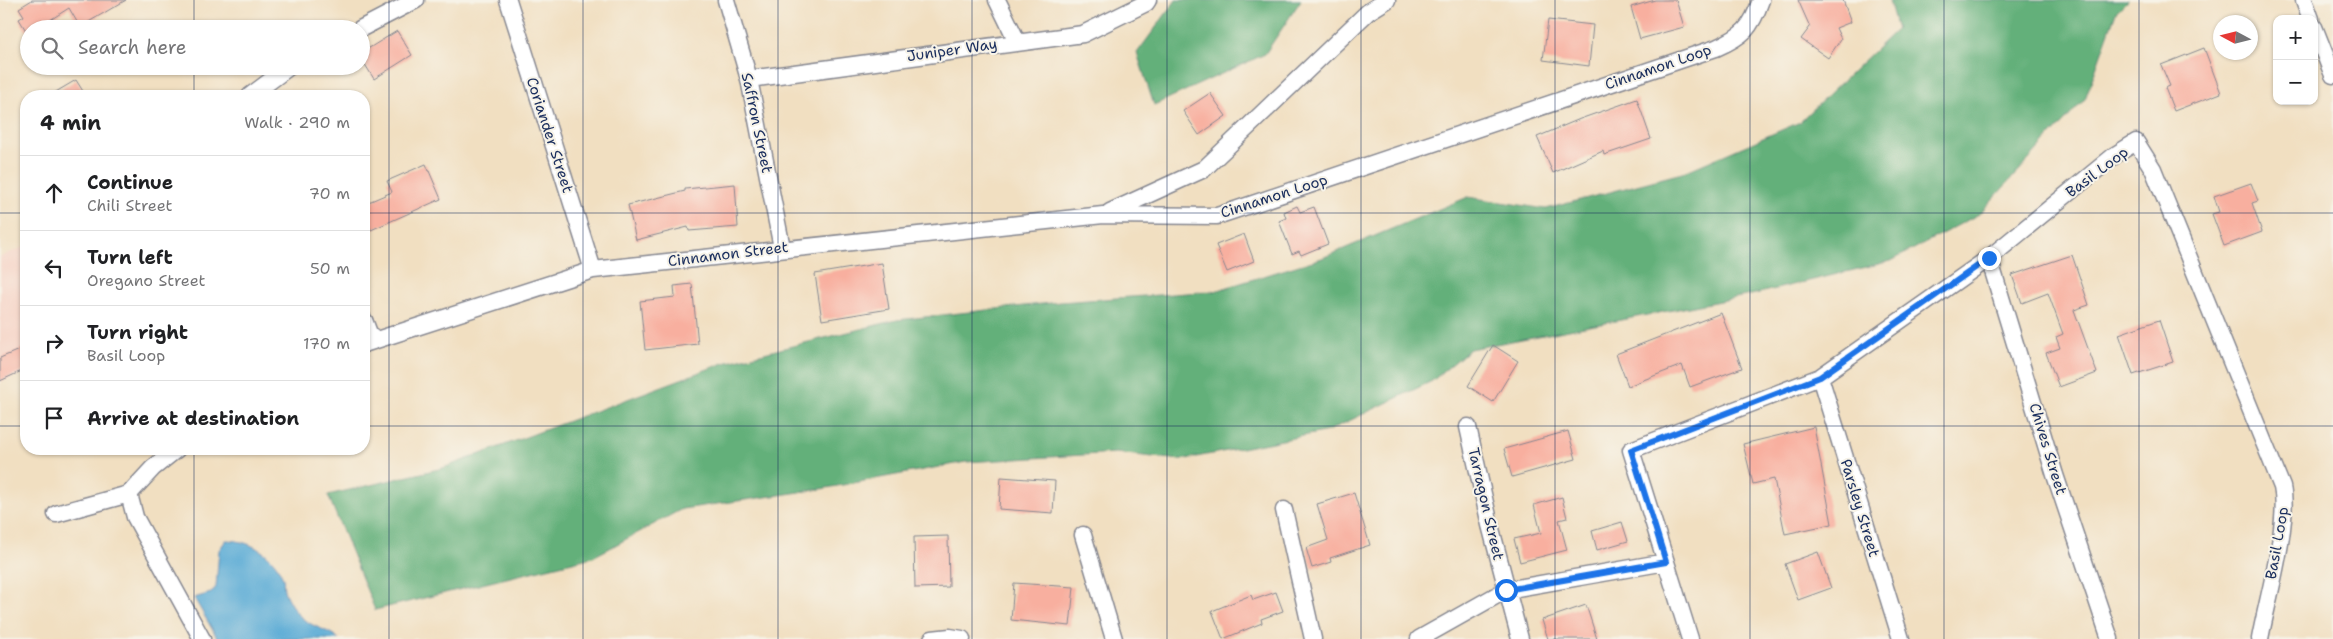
<!DOCTYPE html>
<meta charset="utf-8">
<style>
:root{--surface:#fff;--page:#f6f6f6;--text:#202124;--muted:#757577;--line:#e0e0e0}
body{margin:0;font-family:"Shantell Sans",sans-serif;background:var(--page);color:var(--text)}
.controls{position:absolute;right:15px;top:15px;display:grid;overflow:hidden;border-radius:10px;box-shadow:0 1px 4px #0004}
.controls button{width:45px;height:45px;display:grid;place-items:center;padding:0;border:0;border-bottom:1px solid var(--line);background:var(--surface);color:var(--text);font:25px sans-serif}
.compass{position:absolute;left:2213px;top:15px;width:45px;height:45px;border-radius:50%;background:var(--surface);box-shadow:0 1px 4px #0004;rotate:277deg}
.stop{position:absolute;width:15px;height:15px;margin:-11px;border:4px solid #1a73e8;border-radius:50%;background:#fff}
.stop.end{background:#1a73e8;border-color:#fff;box-shadow:0 1px 5px #0008}
.list{margin:0;padding:0;list-style:none}
h2{display:flex;justify-content:space-between;align-items:center;height:65px;margin:0;padding:0 20px;font-size:21px}
h2 small{font-size:16px;font-weight:400;color:var(--muted)}
.list li{display:grid;grid-template-columns:32px 1fr auto;gap:15px;align-items:center;box-sizing:border-box;height:75px;padding:0 20px;border-top:1px solid var(--line)}
.list b{display:block;font-size:19px;white-space:nowrap}
.list p{margin:0;font-size:16px;white-space:nowrap;color:var(--muted)}
.list em{font-size:16px;font-style:normal;color:var(--muted)}
.icon{flex:none;width:28px;height:28px;fill:none;stroke:currentColor;stroke-width:2;stroke-linecap:round;stroke-linejoin:round}
.map{position:relative;flex:none;width:2333px;height:639px;overflow:hidden}
.search{position:absolute;background:var(--surface);box-shadow:0 1px 4px #0004;left:20px;top:20px;width:350px;height:55px;display:flex;align-items:center;gap:12px;box-sizing:border-box;padding:0 18px;border-radius:28px;color:var(--muted);font-size:19px}
.panel{position:absolute;background:var(--surface);box-shadow:0 1px 4px #0004;left:20px;top:90px;width:350px;height:365px;border-radius:20px}
.map>svg:first-child{display:block}
.built{fill:#f6d2c5}
.forest{fill:#63b07a;stroke:#3f706c}
.water{fill:#5bacd6;stroke:#3b6e9a}
.building{fill:#f8af9f}
.lines{fill:none;stroke-linecap:round;stroke-linejoin:round}
.minor-casing{stroke:#868790;stroke-width:19}
.minor{stroke:#fff;stroke-width:16}
.route{stroke:#1a73e8;stroke-width:6}
.grid{fill:none;stroke:#1b2f5e;stroke-width:1;stroke-opacity:0.55}
.labels{text-anchor:middle;dominant-baseline:central;stroke-width:4;stroke-linejoin:round;paint-order:stroke}
.street-label{font-size:15px;fill:#1b2f5e;stroke:#f7f3e8}
</style>
<div class="map">
<svg width="2333" height="639" viewBox="0 0 2333 639">
<rect width="100%" height="100%" fill="#f7f3e8"/>
<filter id="ink" filterUnits="userSpaceOnUse"><feTurbulence type="fractalNoise" baseFrequency=".02" numOctaves="2"/><feDisplacementMap in="SourceGraphic" scale="10" xChannelSelector="R" yChannelSelector="G"/><feConvolveMatrix kernelMatrix="1 2 1 2 8 2 1 2 1" color-interpolation-filters="sRGB"/></filter>
<filter id="wash" filterUnits="userSpaceOnUse"><feTurbulence type="fractalNoise" baseFrequency=".0096" numOctaves="4" result="noise"/><feDisplacementMap in="SourceGraphic" scale="20" xChannelSelector="R" yChannelSelector="G"/><feGaussianBlur stdDeviation="1.12" result="paint"/><feColorMatrix in="noise" values="0 0 0 0 0 0 0 0 0 0 0 0 0 0 0 0 0 1.4 0 .05"/><feComposite in="paint" operator="in"/></filter>
<g filter="url(#wash)">
<rect width="100%" height="100%" fill="#f1dfc1"/>
<path class="built" d="M26,246V372L0,382V257Z"/>
<path class="forest" d="M1176,0H1301L1265,54L1154,105L1137,53Z
M1889,0H2128L2116,12L2085,99L1979,214L1891,261L1751,295L1470,349L1432,381L1328,431L1181,460L1116,453L966,462L821,489L682,509L593,557L375,610L328,495L443,468L724,363L897,320L1060,302L1215,291L1322,258L1468,197L1546,209L1682,173L1800,122L1897,29Z"/>
<path class="water" d="M226,540C250,540 275,555 283,578C284,582 283,586 284,590C286,597 294,611 300,616C310,627 328,629 339,639H218L194,598L211,593L216,587L219,550Z"/>
<g id="blocks">
<path class="building" d="M32,0H126L80,27L69,8L36,29H29L28,34L19,19L24,16L19,8Z
M1655,0H1676L1684,27L1640,39L1631,7Z
M1798,0H1843L1851,22L1836,28L1841,39L1828,58L1801,39L1810,27Z
M1548,20L1593,25L1589,66L1543,60Z
M397,31L412,55L374,79L361,58V53Z
M2204,48L2221,93L2174,111L2165,88L2170,86L2161,65Z
M76,80L86,96H49Z
M1210,93L1226,116L1199,135L1183,111Z
M1637,99L1651,139L1604,155L1603,151L1553,173L1537,137L1580,119Z
M426,164L441,199L371,230L364,212V204L392,192L387,181Z
M2251,183L2258,201L2252,203L2262,232L2224,246L2212,214L2219,212L2214,196Z
M735,184L738,227L689,231L688,227L636,240L628,205L685,191V189Z
M1297,206L1300,212L1314,207L1328,244L1301,255L1299,251L1292,254L1279,221L1286,218L1284,212Z
M1244,234L1254,261L1227,272L1216,245Z
M2072,255L2089,305L2074,310L2097,373L2059,387L2046,353L2060,348L2056,337L2063,334L2048,293L2022,303L2012,275Z
M882,263L889,309L822,320L815,274Z
M692,284L698,344L645,350L640,301L675,297L674,286Z
M1721,313L1742,368L1690,387L1682,365L1628,386L1616,354Z
M2159,320L2173,362L2133,375L2119,334Z
M1493,345L1518,361L1493,402L1468,386Z
M26,347V369L0,381V358Z
M1814,427L1832,524L1785,534L1774,479L1753,484L1743,444Z
M1568,431L1576,459L1512,477L1504,449Z
M1001,477L1055,481L1053,513L999,509Z
M1354,493L1370,545L1330,558L1331,562L1312,568L1306,548L1328,540L1317,504Z
M1562,497L1567,518L1559,520L1567,550L1520,562L1514,539L1541,533L1534,505Z
M1622,522L1628,541L1597,550L1592,531Z
M948,536L949,587L915,588L914,537Z
M1818,552L1831,588L1798,600L1785,564Z
M1014,583L1074,587L1070,626L1011,620Z
M1276,592L1283,611L1261,619L1262,623L1223,639L1212,611L1251,595L1253,600Z
M1586,605L1597,639H1548L1542,620Z"/>
</g>
</g>
<g filter="url(#ink)">
<use href="#blocks" fill-opacity="0" stroke="#868790" stroke-width="1"/>
<g class="lines">
<defs>
<path id="minor" d="M508,0L593,270
M726,0L749,79L782,248
M997,0L1017,41
M2304,0L2311,19
M2314,27L2333,75
M360,29L416,0
M749,79L1083,34L1146,3L1148,0
M250,96L290,66
M1110,212L1204,169L1368,12L1387,0
M1989,258L2055,475L2110,639
M364,320L372,341
M364,344L593,270L1103,215L1217,216L1716,48C1743,36 1751,29 1761,0
M1820,377L1901,639
M1468,427L1490,525L1520,639
M129,494L135,517L202,639
M1284,510L1313,639
M56,514L129,494L153,468L177,449
M1083,535L1114,639
M932,639L950,637L962,639
M1419,639L1506,590L1666,562
M1690,639L1631,450L1820,377L1989,258L2115,155L2136,142L2153,169L2282,487C2290,523 2267,600 2260,639"/>
</defs>
<use href="#minor" class="minor-casing"/>
<use href="#minor" class="minor"/>
</g>
</g>
<g class="lines" filter="url(#ink)">
<path class="route" d="M1506,590L1666,562L1631,450L1820,377L1989,258"/>
</g>
<path class="grid" d="M194,0V29M389,0V639M583,0V639M778,0V639M972,0V639M1167,0V639M1361,0V639M1555,0V639M1750,0V639M1944,0V639M2139,0V639M194,66V96M0,213H26M364,213H2333M0,426H26M364,426H2333M194,449V639"/>
<g class="labels">
<g class="street-label">
<text transform="translate(952 50) rotate(-8)">Juniper Way</text>
<text transform="translate(1658 67) rotate(-19)">Cinnamon Loop</text>
<text transform="translate(757 123) rotate(78)">Saffron Street</text>
<text transform="translate(550 135) rotate(72)">Coriander Street</text>
<text transform="translate(2097 172) rotate(-37)">Basil Loop</text>
<text transform="translate(1274 196) rotate(-18)">Cinnamon Loop</text>
<text transform="translate(728 254) rotate(-7)">Cinnamon Street</text>
<text transform="translate(2048 449) rotate(73)">Chives Street</text>
<text transform="translate(1486 504) rotate(77)">Tarragon Street</text>
<text transform="translate(1860 508) rotate(73)">Parsley Street</text>
<text transform="translate(2277 543) rotate(-80)">Basil Loop</text>
</g>
</g>
</svg>
<div class="controls">
<button>+</button>
<button>−</button>
</div>
<svg class="compass" viewBox="-18 -18 36 36"><path d="M0-13l5 13h-10z" fill="#e53935"/><path d="M0 13l5-13h-10z" fill="#757577"/></svg>
<div class="stop" style="left:1506px;top:590px"></div>
<div class="stop end" style="left:1989px;top:258px"></div>
<div class="search"><svg class="icon" aria-label="search" viewBox="0 0 24 24"><circle cx="10" cy="10" r="6"/><path d="M15 15l6 6"/></svg>Search here</div>
<section class="panel">
<h2>4 min<small>Walk · 290 m</small></h2>
<ul class="list">
<li><svg class="icon" aria-label="ahead" viewBox="0 0 24 24"><path d="M12 20V5M6 11l6-6 6 6"/></svg><div><b>Continue</b><p>Chili Street</p></div><em>70 m</em></li>
<li><svg class="icon" aria-label="left" viewBox="0 0 24 24"><path d="M17 20v-9H6M10 6l-5 5 5 5"/></svg><div><b>Turn left</b><p>Oregano Street</p></div><em>50 m</em></li>
<li><svg class="icon" aria-label="right" viewBox="0 0 24 24"><path d="M7 20v-9h11M14 6l5 5-5 5"/></svg><div><b>Turn right</b><p>Basil Loop</p></div><em>170 m</em></li>
<li><svg class="icon" aria-label="arrive" viewBox="0 0 24 24"><path d="M6 21V4h12l-3 4 3 4H6"/></svg><div><b>Arrive at destination</b></div></li>
</ul>
</section>
</div>
